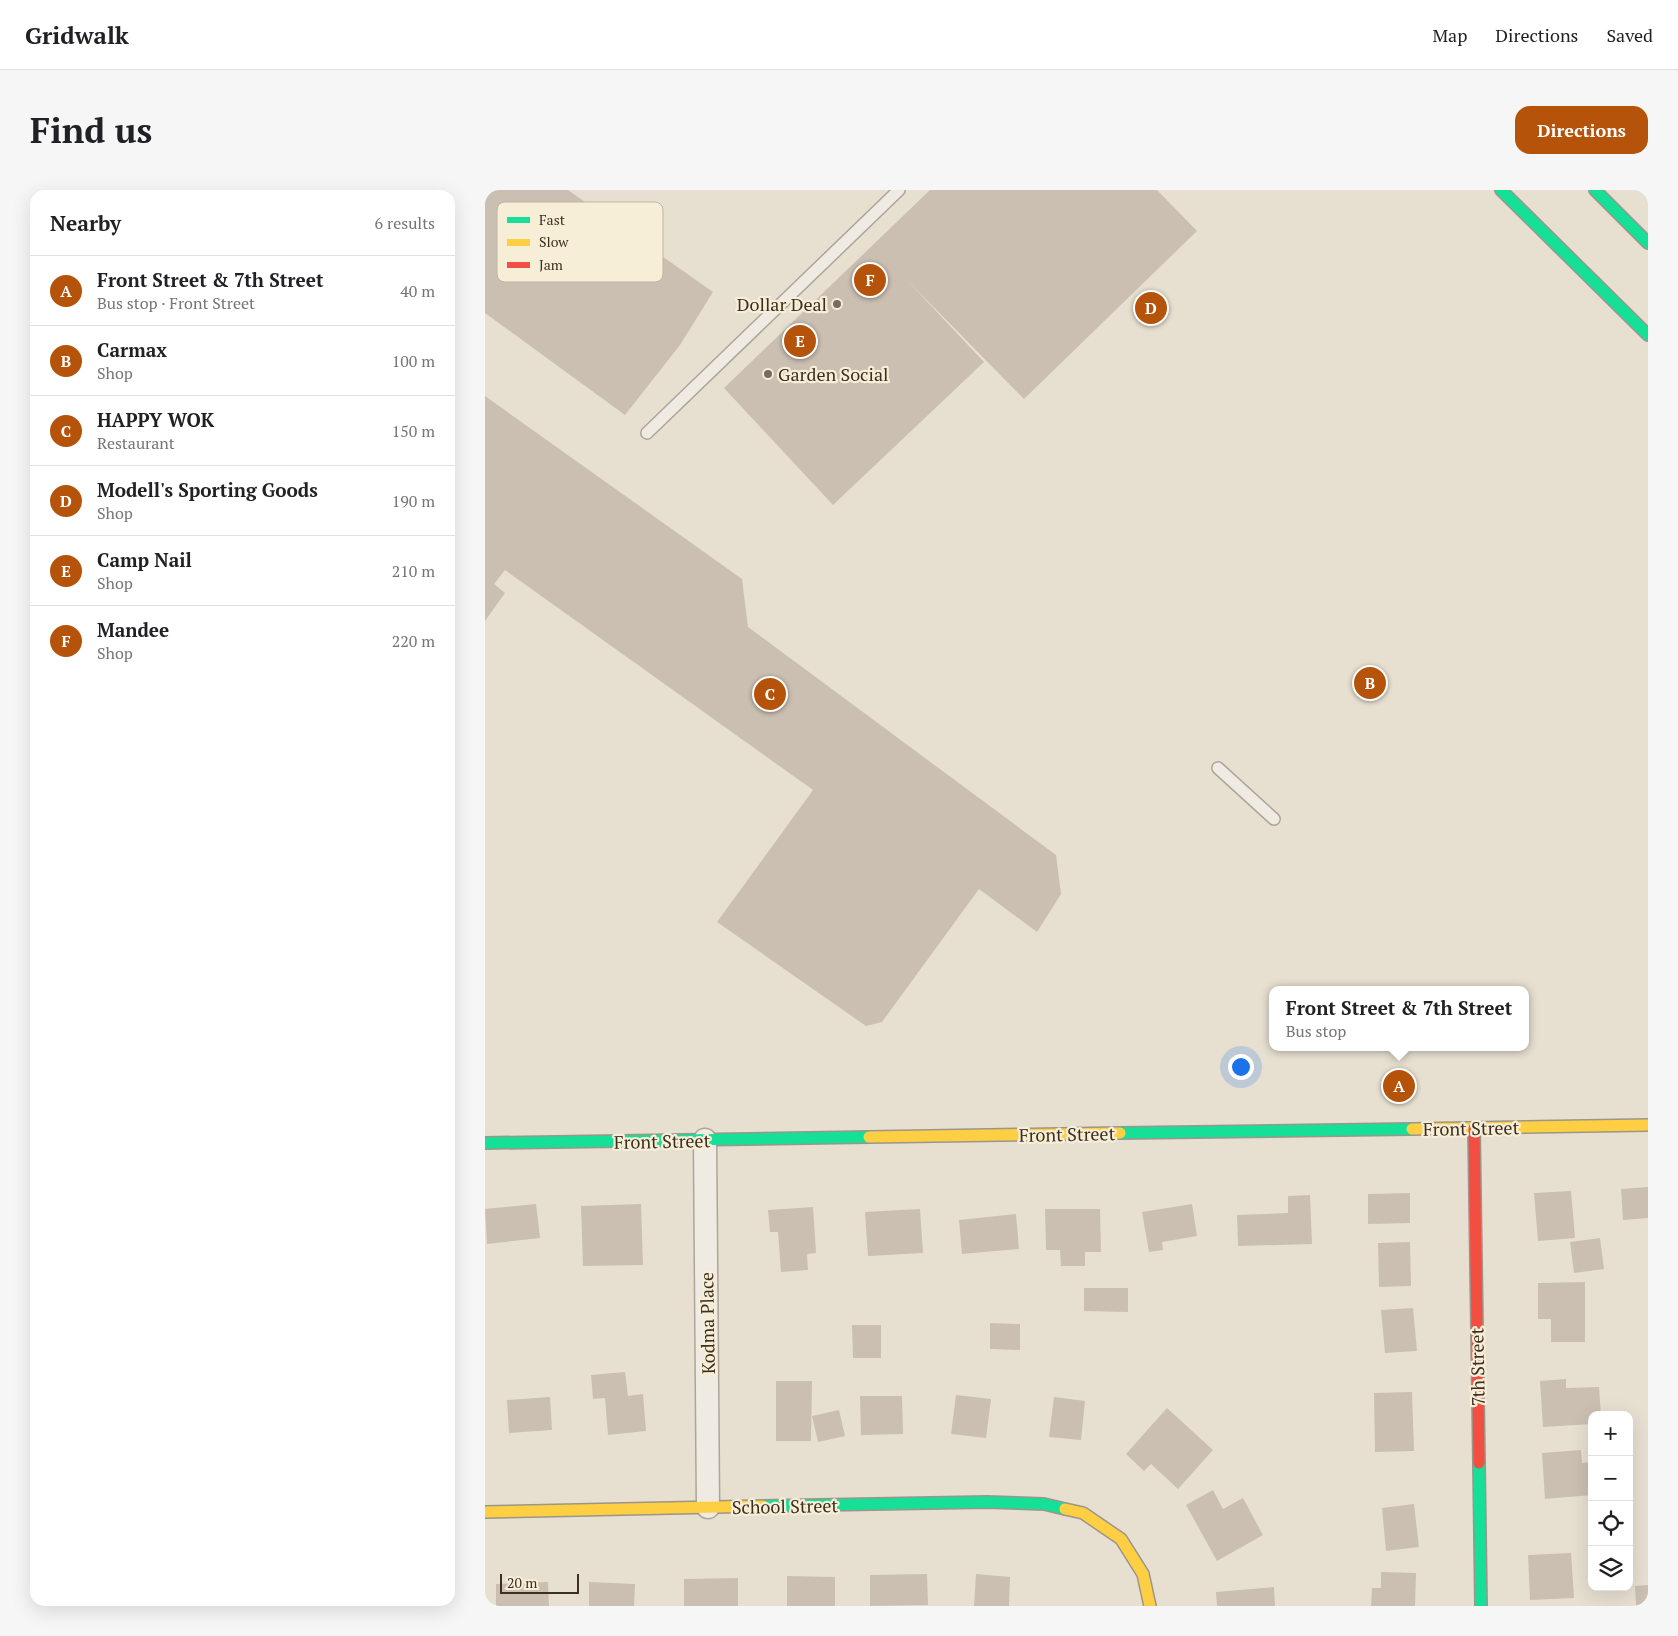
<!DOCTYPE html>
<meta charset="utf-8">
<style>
:root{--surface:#fff;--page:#f6f6f6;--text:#202124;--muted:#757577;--line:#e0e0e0;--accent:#b45309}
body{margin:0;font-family:"PT Serif",serif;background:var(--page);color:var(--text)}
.controls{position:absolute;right:15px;bottom:15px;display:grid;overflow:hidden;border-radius:10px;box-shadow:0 5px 20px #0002}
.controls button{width:45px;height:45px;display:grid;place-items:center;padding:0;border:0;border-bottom:1px solid var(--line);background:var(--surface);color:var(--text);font:25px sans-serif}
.scale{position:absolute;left:15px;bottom:12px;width:79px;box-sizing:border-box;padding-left:5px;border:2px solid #3d2e20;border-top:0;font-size:14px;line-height:18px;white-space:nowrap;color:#3d2e20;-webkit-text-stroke:4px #f7eed8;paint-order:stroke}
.you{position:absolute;left:755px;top:876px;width:18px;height:18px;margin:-12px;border:4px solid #fff;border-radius:50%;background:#1a73e8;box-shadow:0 0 0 8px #1a73e833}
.badge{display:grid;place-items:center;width:32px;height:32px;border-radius:50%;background:var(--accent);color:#fff;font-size:16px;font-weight:700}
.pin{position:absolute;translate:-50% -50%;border:2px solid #fff;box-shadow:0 1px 5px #0006}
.popup{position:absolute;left:784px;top:796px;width:260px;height:65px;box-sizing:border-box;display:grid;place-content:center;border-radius:10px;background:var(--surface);filter:drop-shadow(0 1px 4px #0005);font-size:16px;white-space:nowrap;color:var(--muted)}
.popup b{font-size:19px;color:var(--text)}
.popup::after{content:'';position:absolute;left:50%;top:100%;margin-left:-10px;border:10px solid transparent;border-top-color:var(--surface)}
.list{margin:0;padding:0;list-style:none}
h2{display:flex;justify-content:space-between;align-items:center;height:65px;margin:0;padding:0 20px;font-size:21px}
h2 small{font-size:16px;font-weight:400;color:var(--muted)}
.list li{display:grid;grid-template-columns:32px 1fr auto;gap:15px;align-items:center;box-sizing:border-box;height:70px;padding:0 20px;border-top:1px solid var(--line)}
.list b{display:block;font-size:19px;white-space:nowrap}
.list p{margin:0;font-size:16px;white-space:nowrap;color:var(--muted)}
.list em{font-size:16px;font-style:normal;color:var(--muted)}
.icon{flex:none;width:28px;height:28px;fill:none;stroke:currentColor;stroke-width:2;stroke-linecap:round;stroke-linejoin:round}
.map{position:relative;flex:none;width:1163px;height:1416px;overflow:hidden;border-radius:15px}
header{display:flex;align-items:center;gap:30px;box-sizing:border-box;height:70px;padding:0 25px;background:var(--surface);border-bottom:1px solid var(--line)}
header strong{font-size:24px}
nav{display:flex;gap:28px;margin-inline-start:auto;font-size:18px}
.intro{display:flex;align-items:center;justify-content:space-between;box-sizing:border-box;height:120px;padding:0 30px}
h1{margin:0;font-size:35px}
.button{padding:12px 22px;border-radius:15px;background:var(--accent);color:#fff;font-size:18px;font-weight:700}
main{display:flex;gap:30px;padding:0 30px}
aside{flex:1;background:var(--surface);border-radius:15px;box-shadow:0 5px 20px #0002}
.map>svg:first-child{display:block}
.building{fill:#cbbfb2}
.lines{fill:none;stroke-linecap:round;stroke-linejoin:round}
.lane-casing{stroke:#ada599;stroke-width:14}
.street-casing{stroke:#ada599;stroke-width:25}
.fast-casing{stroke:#9c958a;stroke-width:14}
.slow-casing{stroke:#9c958a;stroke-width:14}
.jam-casing{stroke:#9c958a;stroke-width:14}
.lane{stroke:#efebe3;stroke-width:11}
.street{stroke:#efebe3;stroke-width:22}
.fast{stroke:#16e098;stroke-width:11}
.slow{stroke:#ffcf43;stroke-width:11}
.jam{stroke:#f24e42;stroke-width:11}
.poi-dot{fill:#786c5e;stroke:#f7eed8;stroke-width:2}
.labels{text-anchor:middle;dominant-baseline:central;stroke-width:4.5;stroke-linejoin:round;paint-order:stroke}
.poi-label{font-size:18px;fill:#3d2e20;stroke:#f7eed8;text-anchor:end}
.street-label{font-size:18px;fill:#3d2e20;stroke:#f7eed8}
.key{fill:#f7eed8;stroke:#bfb4a1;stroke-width:1}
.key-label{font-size:14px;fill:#3d2e20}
</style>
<header>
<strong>Gridwalk</strong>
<nav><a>Map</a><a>Directions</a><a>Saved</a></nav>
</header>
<div class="intro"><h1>Find us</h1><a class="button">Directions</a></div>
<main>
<aside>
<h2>Nearby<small>6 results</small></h2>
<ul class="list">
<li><span class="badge">A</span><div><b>Front Street &amp; 7th Street</b><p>Bus stop · Front Street</p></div><em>40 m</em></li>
<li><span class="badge">B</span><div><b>Carmax</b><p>Shop</p></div><em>100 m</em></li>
<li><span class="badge">C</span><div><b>HAPPY WOK</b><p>Restaurant</p></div><em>150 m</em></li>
<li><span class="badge">D</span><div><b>Modell's Sporting Goods</b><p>Shop</p></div><em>190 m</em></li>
<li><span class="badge">E</span><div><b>Camp Nail</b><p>Shop</p></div><em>210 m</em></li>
<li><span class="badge">F</span><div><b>Mandee</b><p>Shop</p></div><em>220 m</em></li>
</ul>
</aside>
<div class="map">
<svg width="1163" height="1416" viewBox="0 0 1163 1416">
<rect width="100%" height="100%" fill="#e7e0d1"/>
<path class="building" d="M0,0H83L228,102L195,155L140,225L0,123Z
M445,0H672L712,41L539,209L421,89L499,172L348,315L239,198Z
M0,206L257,389L263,437L571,665L576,704L552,742L494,699L397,832L381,836L232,732L328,600L20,380L9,394L20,403L0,431Z
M1163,997V1028L1138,1030L1136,999Z
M1086,1001L1090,1048L1053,1051L1049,1003Z
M925,1003V1033L883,1034V1004Z
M825,1005L827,1054L753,1056L752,1025L803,1023V1006Z
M51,1014L55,1048L2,1054L0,1019Z
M156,1014L158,1075L98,1076L96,1016Z
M707,1014L712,1046L677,1052L678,1060L664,1062L657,1022Z
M328,1017L331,1063L322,1064L323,1080L296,1082L293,1042H285L283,1020Z
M435,1019L438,1063L383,1066L380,1022Z
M560,1019H615L616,1062H600V1076H576L575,1060H561Z
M531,1024L534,1059L477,1064L474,1030Z
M1115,1048L1119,1079L1089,1083L1085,1052Z
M925,1052L926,1096L894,1097L893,1053Z
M1100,1092V1152H1066V1129H1053V1093Z
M599,1098H643V1122L599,1121Z
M928,1118L932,1161L900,1163L896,1120Z
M505,1133L535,1134V1160L505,1159Z
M367,1135H396V1168H368Z
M140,1182L143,1206L158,1204L161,1241L123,1245L120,1208L108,1209L106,1185Z
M1081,1189V1198L1114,1197L1116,1225H1107V1234L1058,1237L1055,1191Z
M291,1191H327L326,1251H291Z
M927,1202L929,1261L890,1262L889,1203Z
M471,1205L506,1209L501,1248L466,1244Z
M375,1206H417L418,1244L376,1245Z
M65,1207L67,1240L24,1243L22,1210Z
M569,1207L600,1211L596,1250L564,1247Z
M682,1218L728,1260L693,1299L666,1274L659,1281L641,1264Z
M354,1220L360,1246L333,1252L327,1226Z
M1096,1260L1097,1273L1107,1272V1305L1060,1309L1057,1263Z
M728,1300L738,1319L758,1308L778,1345L732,1371L701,1315Z
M929,1314L934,1357L901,1361L897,1318Z
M1086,1363L1089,1408L1045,1410L1043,1365Z
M896,1382L931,1383L930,1416H886L887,1398H896Z
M442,1384L443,1415L385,1416V1385Z
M491,1384L525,1387L524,1416H489Z
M302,1386L350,1387V1416H302Z
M253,1388V1416H199V1389Z
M63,1392L64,1416H11V1394Z
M104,1392L150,1394L149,1416H104Z
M1163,1395V1416H1151L1150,1396Z
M789,1397L790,1416H732L731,1402Z"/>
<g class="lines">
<defs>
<path id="lane" d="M162,243L414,0
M733,578L789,629"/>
<path id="street" d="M220,950L223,1317"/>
<path id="fast" d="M1016,0L1163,145
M1110,0L1163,53
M635,943L927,939
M0,953L384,947
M994,1273L996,1416
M278,1316L502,1312L559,1314L580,1319"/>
<path id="slow" d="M927,939L1163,935
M384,947L635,943
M580,1319L598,1323L636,1349L658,1384L665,1416
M0,1322L278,1316"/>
<path id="jam" d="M989,938L994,1273"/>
</defs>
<use href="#lane" class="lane-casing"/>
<use href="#street" class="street-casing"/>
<use href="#fast" class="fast-casing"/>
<use href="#slow" class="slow-casing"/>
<use href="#jam" class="jam-casing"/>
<use href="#lane" class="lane"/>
<use href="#street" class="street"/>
<use href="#fast" class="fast"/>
<use href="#slow" class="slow"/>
<use href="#jam" class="jam"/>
</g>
<g class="poi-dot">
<circle cx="352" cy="114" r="5"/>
<circle cx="283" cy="184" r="5"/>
</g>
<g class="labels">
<g class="poi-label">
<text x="342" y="114">Dollar Deal</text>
<text x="293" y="184" text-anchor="start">Garden Social</text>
</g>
<g class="street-label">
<text transform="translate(986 938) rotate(-1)">Front Street</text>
<text transform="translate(582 944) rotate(-1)">Front Street</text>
<text transform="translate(177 951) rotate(-1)">Front Street</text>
<text transform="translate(222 1133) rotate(-91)">Kodma Place</text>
<text transform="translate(992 1177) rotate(-91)">7th Street</text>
<text transform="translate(300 1316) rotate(-1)">School Street</text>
</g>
</g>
<rect x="12" y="12" width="166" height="80" rx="8" class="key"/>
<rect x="22" y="27" width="23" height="6" fill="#16e098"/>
<rect x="22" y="49" width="23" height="7" fill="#ffcf43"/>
<rect x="22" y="72" width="23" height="6" fill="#f24e42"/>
<g class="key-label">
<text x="54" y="35">Fast</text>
<text x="54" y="57">Slow</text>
<text x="54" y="80">Jam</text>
</g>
</svg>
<div class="controls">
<button>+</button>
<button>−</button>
<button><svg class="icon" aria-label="locate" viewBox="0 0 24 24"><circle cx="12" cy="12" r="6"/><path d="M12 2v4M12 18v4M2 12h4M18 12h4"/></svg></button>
<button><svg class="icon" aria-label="layers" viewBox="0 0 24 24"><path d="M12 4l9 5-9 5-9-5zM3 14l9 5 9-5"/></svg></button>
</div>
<div class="scale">20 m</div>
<div class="you"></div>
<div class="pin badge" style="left:914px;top:896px">A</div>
<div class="popup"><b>Front Street &amp; 7th Street</b>Bus stop</div>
<div class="pin badge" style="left:885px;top:493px">B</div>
<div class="pin badge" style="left:285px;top:504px">C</div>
<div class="pin badge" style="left:666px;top:118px">D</div>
<div class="pin badge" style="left:315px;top:151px">E</div>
<div class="pin badge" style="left:385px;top:90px">F</div>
</div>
</main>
